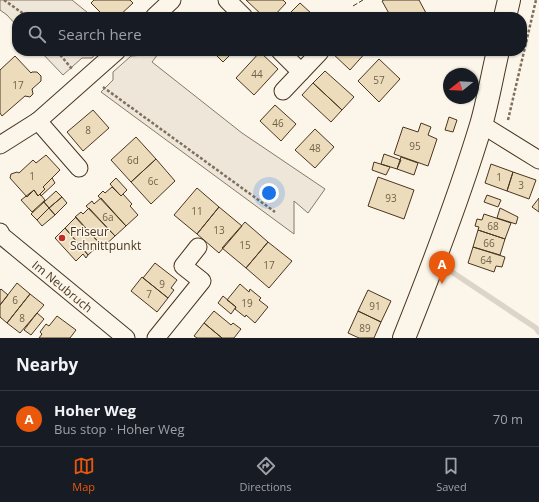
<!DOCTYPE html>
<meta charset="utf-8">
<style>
:root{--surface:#171b24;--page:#20242c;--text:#f1f3f6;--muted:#9ea1a6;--line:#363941;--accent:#ea580c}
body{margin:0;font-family:"Open Sans",sans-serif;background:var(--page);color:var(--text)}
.compass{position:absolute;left:443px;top:68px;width:36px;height:36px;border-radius:50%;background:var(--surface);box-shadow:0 1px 3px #0004;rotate:252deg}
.you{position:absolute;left:269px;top:193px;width:14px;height:14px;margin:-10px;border:3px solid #fff;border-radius:50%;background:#1a73e8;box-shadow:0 0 0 6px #1a73e833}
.badge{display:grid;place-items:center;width:26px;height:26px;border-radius:50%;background:var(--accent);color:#fff;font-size:13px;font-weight:700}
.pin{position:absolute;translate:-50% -33px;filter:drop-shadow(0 1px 2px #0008)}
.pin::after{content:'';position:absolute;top:21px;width:14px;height:12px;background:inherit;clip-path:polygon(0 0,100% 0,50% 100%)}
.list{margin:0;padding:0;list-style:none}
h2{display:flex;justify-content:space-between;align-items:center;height:52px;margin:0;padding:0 16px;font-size:17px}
h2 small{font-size:13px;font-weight:400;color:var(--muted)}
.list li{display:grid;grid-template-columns:26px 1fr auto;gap:12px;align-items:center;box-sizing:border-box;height:56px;padding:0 16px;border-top:1px solid var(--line)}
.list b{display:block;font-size:15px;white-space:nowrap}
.list p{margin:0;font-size:13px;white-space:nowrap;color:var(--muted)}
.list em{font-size:13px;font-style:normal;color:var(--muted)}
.icon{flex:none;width:22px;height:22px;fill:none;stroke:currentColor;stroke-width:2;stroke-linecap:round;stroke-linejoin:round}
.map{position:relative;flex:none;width:539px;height:338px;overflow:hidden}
.search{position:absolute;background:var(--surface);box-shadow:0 1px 3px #0004;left:12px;right:12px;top:12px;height:44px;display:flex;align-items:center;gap:10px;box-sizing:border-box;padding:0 14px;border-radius:16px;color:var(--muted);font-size:15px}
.sheet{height:108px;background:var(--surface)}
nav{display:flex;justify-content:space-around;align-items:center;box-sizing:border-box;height:56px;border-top:1px solid var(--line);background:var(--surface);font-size:11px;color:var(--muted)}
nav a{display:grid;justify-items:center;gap:2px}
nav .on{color:var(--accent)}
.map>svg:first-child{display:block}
.green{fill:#ede6d9;stroke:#887966}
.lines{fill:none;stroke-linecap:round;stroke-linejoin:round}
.stream{stroke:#dcd4c6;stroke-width:5.5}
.building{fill:#ecdcbc;stroke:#4a3520}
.street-casing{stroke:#4a3520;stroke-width:19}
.secondary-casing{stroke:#4a3520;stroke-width:24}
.path{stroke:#7f6f5c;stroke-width:2.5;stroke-dasharray:3 2;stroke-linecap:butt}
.street{stroke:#fbf6e9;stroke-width:17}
.secondary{stroke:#fbf6e9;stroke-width:22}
.fence{stroke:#4a3520;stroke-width:1;stroke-dasharray:5 2;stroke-linecap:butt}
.poi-dot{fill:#c62828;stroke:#fbf6e9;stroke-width:1.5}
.labels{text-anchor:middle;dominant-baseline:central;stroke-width:3;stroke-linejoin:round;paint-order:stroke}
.number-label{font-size:10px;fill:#725f47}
.poi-label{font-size:12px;fill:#4a3520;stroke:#fbf6e9;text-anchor:start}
.street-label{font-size:12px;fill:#4a3520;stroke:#fbf6e9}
</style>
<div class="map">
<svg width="539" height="338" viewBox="0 0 539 338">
<rect width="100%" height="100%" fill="#fbf6e9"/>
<path class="green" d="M0,0H72L93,17H17V26L7,15L0,10Z
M40,51H98L92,58H82L63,75Z
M158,54L152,62L242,133L325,189L308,213L294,201V234L101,92L113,80V72L131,56Z"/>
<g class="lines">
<path class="stream" d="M452,272L536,328L539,332"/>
</g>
<path class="building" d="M94,0H130L133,3L118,17H105L91,3Z
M246,0H283L286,3L273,17H264Z
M384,0H419L426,13L419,17H391L382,1Z
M300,3L312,14L309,17H286Z
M216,12L221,17H211Z
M212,51H234L223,62Z
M330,51H367L350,70Z
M260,52L278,69L254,95L236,78Z
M15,56L31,73L32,72H37L41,76V81L32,89L33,94L30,97L25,96L2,116L0,113V70Z
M379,59L400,79L379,102L358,81Z
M325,71L354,97L342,110L313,83Z
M313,83L342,110L331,122L302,95Z
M275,105L296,124L281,141L260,121Z
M93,110L109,128L83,151L67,132Z
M449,117L457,120L453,132L445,130Z
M421,123L431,127L428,135L437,139L428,166L394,154L403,127L418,132Z
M315,129L334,147L315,168L295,150Z
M136,137L156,159L131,182L111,160Z
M384,154L401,160L397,169L381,164Z
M46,155L60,170L43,187L45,189L38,196L34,190L27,197L10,178L11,174L17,172L19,173L33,160L36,163Z
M401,157L418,163L414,175L397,169Z
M156,159L175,181L151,204L131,182Z
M374,162L390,167L386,175L372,170Z
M491,164L513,172L507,191L485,183Z
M513,172L536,180L529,199L507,191Z
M378,177L414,190L404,219L368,206Z
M52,178L55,183L41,196L40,194L45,189L43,187Z
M116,178L127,190L121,196L110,184Z
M112,187L121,196L123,194L132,204L130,206L138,215L126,226L98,196L103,191L105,193Z
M197,188L219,207L197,234L174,215Z
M34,190L38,196L40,194L45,200L32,212L21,200Z
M56,191L62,197L49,208L44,202Z
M487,195L501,200L498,207L484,202Z
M62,197L67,203L55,215L49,208Z
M101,198L126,226L115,236L86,206L92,201L94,204Z
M539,198V212L532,207Z
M44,202L49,208L37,220L31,214Z
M219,207L242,226L219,253L197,234Z
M49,208L55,215L42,226L37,220Z
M89,208L115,236L103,247L75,217L81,212L83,214Z
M500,208L518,217L516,224L497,218Z
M484,214L511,223L505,239L478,230L479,227L475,226L477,219L482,220Z
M76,217L103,247L100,244L88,255L65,228Z
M245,222L268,242L246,268L222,248Z
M65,228L88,255L86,258L83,254L76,261L55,238Z
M478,230L505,239L500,255L473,247Z
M268,242L292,261L269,288L246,268Z
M473,247L505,257L502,267L496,266L494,272L468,263Z
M155,263L177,280L171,288L174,290L168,298L143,278Z
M142,277L168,298L157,312L131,291Z
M17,283L30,294L7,323L0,317V305Z
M240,284L249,292L250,289L261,298L259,300L268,307L255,323L246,315L245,317L235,309L236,307L227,300Z
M1,289L8,295L0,305V290Z
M368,290L391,301L381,322L358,311Z
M30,294L44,305L20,333L7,323Z
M223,296L236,307L231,314L218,303Z
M214,311L231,325L233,323L241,329L234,338H222L204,323Z
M358,311L381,322L374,338H359L348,333Z
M37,313L44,319L31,335L24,330Z
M57,316L76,330L70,338H39L42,334L40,332L46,324L49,326Z
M204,323L222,338H197L194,336Z"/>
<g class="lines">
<defs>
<g id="street">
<path d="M227,0L244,17"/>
<path d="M154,17L172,0"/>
<path d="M280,51L301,72L320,52"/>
<path d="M283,91L301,72"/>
<path d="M38,121L79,168"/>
<path d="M481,124L539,160"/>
<path d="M0,145L38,121L117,51"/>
<path id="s1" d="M0,232L2,236L126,338"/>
<path d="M156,338L202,281L183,266L198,247"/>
</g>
<path id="secondary" d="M505,17L509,0
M404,338C432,268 459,198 481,125C488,101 492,76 498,51"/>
</defs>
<use href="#street" class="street-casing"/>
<use href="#secondary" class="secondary-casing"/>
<path class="path" d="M4,0L28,17
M57,51L72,69
M103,87L275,212
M508,120L536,0"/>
<use href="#street" class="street"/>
<use href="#secondary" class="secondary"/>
<path class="fence" d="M353,6L363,0"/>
</g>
<circle class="poi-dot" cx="62" cy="238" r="4"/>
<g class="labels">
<g class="number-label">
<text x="257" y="74">44</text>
<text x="379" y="80">57</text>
<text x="18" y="85">17</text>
<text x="278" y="123">46</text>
<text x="88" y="130">8</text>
<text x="415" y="146">95</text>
<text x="315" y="148">48</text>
<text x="133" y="160">6d</text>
<text x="32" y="176">1</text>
<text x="499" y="177">1</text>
<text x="153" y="181">6c</text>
<text x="521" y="185">3</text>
<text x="391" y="198">93</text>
<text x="197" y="211">11</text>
<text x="108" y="217">6a</text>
<text x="493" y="226">68</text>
<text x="219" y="230">13</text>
<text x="489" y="243">66</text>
<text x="245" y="245">15</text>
<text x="486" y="260">64</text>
<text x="269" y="265">17</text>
<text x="162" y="284">9</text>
<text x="149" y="294">7</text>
<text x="15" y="300">6</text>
<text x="247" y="303">19</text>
<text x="375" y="306">91</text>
<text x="22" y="318">8</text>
<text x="365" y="328">89</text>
</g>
<g class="poi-label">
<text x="70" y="231">Friseur<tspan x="70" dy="14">Schnittpunkt</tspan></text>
</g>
<g class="street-label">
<text stroke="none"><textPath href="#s1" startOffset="83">Im Neubruch</textPath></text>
</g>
</g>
</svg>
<svg class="compass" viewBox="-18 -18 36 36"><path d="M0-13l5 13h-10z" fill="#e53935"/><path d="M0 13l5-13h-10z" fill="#9ea1a6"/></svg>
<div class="you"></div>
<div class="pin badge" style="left:442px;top:284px">A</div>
<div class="search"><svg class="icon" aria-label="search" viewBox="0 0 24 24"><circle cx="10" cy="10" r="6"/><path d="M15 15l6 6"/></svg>Search here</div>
</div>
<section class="sheet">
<h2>Nearby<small></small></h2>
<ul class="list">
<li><span class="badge">A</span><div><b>Hoher Weg</b><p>Bus stop · Hoher Weg</p></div><em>70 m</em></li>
</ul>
</section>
<nav>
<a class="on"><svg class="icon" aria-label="map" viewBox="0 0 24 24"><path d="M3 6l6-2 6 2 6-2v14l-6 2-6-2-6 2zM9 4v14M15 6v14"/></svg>Map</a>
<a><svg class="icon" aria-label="directions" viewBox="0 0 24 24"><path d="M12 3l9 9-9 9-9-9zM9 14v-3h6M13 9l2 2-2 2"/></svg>Directions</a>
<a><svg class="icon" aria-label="saved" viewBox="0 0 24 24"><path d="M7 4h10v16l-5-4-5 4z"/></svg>Saved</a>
</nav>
